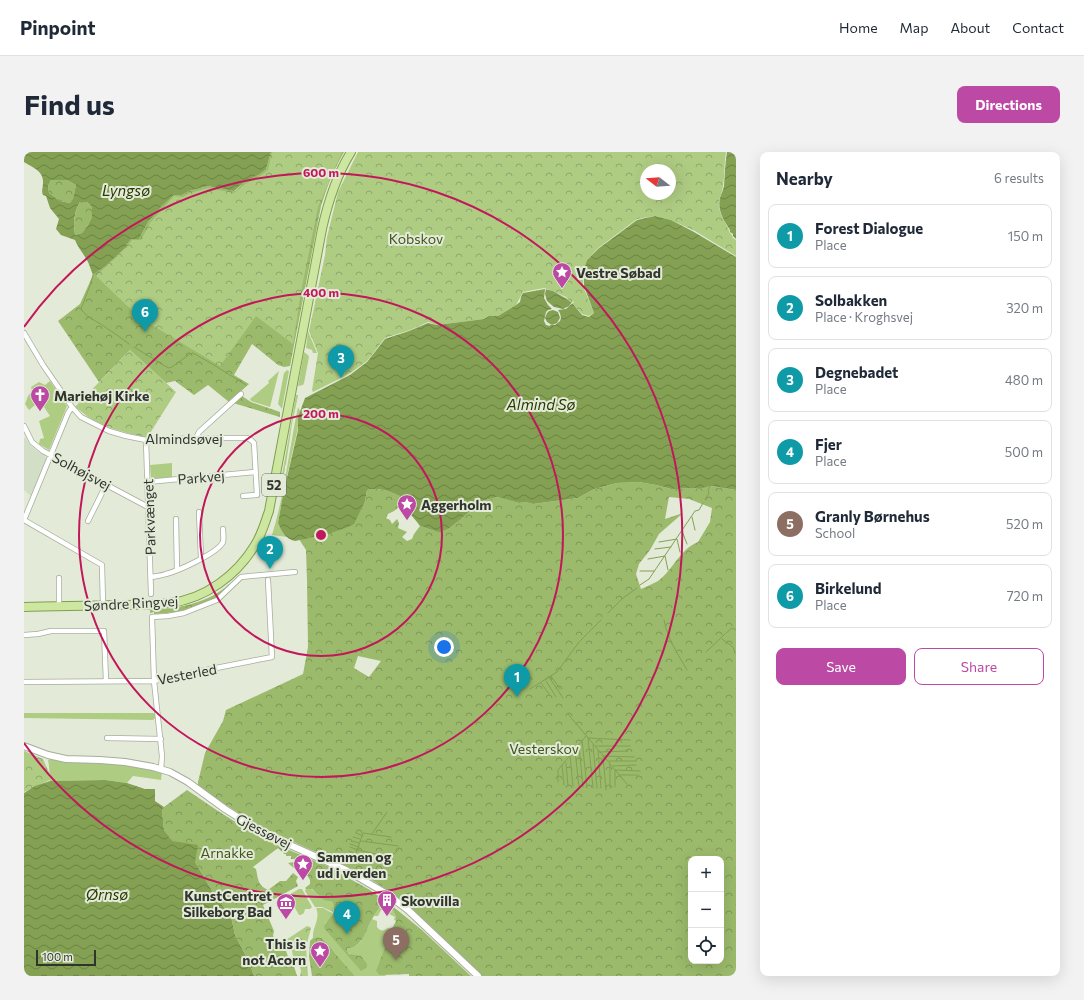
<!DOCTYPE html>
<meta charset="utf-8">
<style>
:root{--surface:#fff;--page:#f2f2f3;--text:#1f2937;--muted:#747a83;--line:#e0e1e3;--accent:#bc4aa5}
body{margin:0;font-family:Commissioner,sans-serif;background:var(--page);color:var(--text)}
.controls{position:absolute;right:12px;bottom:12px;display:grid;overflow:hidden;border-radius:8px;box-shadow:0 4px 16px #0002}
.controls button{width:36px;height:36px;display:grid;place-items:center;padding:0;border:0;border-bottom:1px solid var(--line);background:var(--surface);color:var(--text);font:20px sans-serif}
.compass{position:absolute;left:616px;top:12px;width:36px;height:36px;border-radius:50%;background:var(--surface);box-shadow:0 4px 16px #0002;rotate:287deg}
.scale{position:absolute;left:12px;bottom:10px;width:60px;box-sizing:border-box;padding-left:4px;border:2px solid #31342d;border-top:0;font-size:11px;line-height:14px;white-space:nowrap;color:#31342d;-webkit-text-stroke:3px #e3ebd8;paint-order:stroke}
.you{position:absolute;left:420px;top:495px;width:14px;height:14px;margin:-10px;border:3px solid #fff;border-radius:50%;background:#1a73e8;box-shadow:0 0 0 6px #1a73e833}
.badge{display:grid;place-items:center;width:26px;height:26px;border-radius:50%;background:var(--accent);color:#fff;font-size:13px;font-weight:700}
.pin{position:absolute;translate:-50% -33px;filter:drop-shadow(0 1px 2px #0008)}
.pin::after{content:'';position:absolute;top:21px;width:14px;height:12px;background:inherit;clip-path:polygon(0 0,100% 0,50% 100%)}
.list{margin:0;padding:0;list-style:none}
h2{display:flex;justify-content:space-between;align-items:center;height:52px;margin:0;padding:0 16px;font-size:17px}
h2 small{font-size:13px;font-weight:400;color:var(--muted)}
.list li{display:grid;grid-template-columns:26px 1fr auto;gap:12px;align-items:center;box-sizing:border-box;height:64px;margin:0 8px 8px;padding:0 8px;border:1px solid var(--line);border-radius:8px}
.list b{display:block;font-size:15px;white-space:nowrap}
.list p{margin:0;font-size:13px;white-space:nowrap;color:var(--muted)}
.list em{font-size:13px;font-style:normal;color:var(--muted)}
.actions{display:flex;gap:8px;padding:12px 16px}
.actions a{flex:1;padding:9px 0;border:1px solid var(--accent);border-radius:8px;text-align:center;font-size:14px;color:var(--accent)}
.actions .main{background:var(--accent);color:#fff}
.icon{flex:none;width:22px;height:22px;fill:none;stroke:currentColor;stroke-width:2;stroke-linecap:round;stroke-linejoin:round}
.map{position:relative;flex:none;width:712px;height:824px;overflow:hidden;border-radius:8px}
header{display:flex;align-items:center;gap:24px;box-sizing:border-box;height:56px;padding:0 20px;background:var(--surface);border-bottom:1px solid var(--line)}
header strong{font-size:19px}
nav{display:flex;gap:22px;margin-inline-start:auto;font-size:14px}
.intro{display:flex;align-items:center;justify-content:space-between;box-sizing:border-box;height:96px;padding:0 24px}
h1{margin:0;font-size:28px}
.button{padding:10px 18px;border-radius:8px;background:var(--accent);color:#fff;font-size:14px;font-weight:700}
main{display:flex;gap:24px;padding:0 24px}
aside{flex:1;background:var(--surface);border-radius:8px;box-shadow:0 4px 16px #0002}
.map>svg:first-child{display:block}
.built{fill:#d3dec6}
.grass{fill:#afcc83}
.forest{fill:url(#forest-crowns);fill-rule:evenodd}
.park{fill:url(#park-crowns);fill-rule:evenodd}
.water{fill:url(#water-waves);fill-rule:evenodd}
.pier{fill:#e3ebd8;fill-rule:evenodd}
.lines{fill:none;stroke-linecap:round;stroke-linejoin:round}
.stream{stroke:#83a053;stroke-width:1}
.minor-casing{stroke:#a5ad9c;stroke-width:6}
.tertiary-casing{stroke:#a5ad9c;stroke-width:8}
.primary-casing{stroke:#819e4f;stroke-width:10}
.minor{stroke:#fff;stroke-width:4.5}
.tertiary{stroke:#fff;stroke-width:6}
.primary{stroke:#cde7a0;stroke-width:8}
.ring{fill:none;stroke:#c2185b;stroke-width:2}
.labels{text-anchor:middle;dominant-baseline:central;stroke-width:4;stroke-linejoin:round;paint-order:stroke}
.shield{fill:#e3ebd8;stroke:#666b60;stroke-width:1}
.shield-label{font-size:13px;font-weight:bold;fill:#31342d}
.park-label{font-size:14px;fill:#41551d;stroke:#e3ebd8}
.poi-label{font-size:14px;font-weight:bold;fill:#31342d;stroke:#e3ebd8;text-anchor:start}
.street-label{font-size:14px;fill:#31342d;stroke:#e3ebd8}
.water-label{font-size:15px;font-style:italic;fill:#283a00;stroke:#e3ebd8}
.centre{fill:#c2185b;stroke:#e3ebd8;stroke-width:2}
.ring-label{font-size:12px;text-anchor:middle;font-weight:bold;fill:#c2185b;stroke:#e3ebd8;stroke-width:4;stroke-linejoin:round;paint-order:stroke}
</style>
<header>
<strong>Pinpoint</strong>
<nav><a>Home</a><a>Map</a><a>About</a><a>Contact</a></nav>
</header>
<div class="intro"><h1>Find us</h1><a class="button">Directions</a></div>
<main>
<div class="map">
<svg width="712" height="824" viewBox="0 0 712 824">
<defs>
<pattern id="forest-crowns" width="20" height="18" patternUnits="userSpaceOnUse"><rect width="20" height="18" fill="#9bba6b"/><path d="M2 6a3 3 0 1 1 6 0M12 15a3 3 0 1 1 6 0" fill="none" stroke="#7f9858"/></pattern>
<pattern id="park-crowns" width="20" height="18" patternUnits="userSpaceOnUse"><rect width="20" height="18" fill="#afcc83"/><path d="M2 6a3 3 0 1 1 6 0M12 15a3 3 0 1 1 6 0" fill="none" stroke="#8fa66c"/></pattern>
<pattern id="water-waves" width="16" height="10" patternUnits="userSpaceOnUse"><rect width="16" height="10" fill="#83a053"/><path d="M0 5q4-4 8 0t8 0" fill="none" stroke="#6c8345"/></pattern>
</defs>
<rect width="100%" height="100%" fill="#e3ebd8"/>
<path class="built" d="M1,285L6,293L13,299L21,304L22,306L7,344L0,338V287Z"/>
<path class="grass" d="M284,179L293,201H289L288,198L282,196Z
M280,200L284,203L285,205L280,231L279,233L274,234Z
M263,218L265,219L258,257L254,252L260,221Z
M255,219L246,255L227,249L226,247L245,231L244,229Z
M26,229L43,254L25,298L15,292L16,287L20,286L15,269L26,264L16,249L5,258L1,252L4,244L8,239L7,235L15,230L21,233Z
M272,243H274V244L268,272L262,312L261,314V316L259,329H257Z
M274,255L276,259C274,266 275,273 273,280C266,310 259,340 254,371L263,385L248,383C261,341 265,297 274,255Z
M148,311V325L127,327L126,313Z
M0,561H129L131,562V566L129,568L0,566Z
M27,607L42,610L106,613L117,614L138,620L137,628L109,624L103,631L81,628L26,629L25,614L24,608Z
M275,737H278L288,755L286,757H281L280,761L277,763H275L267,749L263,751L260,746Z
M282,737H287L304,749L308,750L310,756L309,760L298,755H291L281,739Z
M357,753L361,755H364L368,756L372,765V769L370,768L371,765L357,758L354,764H350Z
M292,756H299L308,761L307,765L301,771L337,819L326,802L322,799L323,796L333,793L337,789L348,767L353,769V775C358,781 360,778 364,776L368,777L359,823H362L361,824H331L298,786L293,785L289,786C288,776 297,766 292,756Z"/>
<path class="forest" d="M247,0H320C310,17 303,35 297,54L266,214L260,215L254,213L228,192L210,223L225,232L205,250L184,233L170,243L151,229L142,231L106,198L75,230L34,169L56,152L69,123L84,112L102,95L104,91L107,87H115L124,70L138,54L150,43H158L165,39L184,34L211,39L219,31L236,22L242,17Z
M27,28H43L52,33L49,48L46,51L36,49L25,41L24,34Z
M56,50H63L68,55V65L64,73L58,81L51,83C49,71 50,61 56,50Z
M218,244L227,250L256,260V265L209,251Z
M615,330L632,333L647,337L679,336L686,334L712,338V824H458L370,742L335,720L233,673L199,651L174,634V630L181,601L199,569L202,558L279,522L284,495L283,428L282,398L275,387L289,385L341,349L343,338C355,335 365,339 376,344L379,352L370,359L364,362L362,366L366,368L368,372L373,367L375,371L374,376L383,380L378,385L383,389L388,387L390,382L396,374L411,379L438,366L458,349L473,345L495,351L502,350L509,352L554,346L570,337L593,331ZM645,345L665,347L688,356L686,370L674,390C656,397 649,418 634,429C629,432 623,434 617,437L612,422L615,412L626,398L635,382L659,361L641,367ZM334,504L357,509L345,525L330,516ZM667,707H697V809H667Z
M205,432L206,433L195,444L179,452L154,460L130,462V460L126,461V458C152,457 186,451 205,432Z
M163,638L194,659L239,687L303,714L346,738L367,753L398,778L447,824H385V822L359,823L355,822L352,819L368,777L372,769V765L368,756L364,755H361L357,753C354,758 350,763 347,769C341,780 338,796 323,796V799L325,802L337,804L343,812L342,816L337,819L300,776C301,766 315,764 308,750L300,748L288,737H282L281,736L286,732V728L283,723L271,717L264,711L270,710L271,707H267V704H262V702H260L259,700L257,699L254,696L229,715L232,717C234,727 234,734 244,738L256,729H262L269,721L274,725L272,729L274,734L239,753L250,779L249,784L252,788L259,791L265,807L269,811L273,824H230L225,810L211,783L207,764L193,747L171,710L148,690L140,678L138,658L140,655Z
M293,785L298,786L331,824H288L285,805L286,789L289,786Z"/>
<path class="park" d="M248,0H318L294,55L277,140L269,192L232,164L196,214L116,166L72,124L102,96L108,88H117L126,71L150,44L159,45L166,41L184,36L210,41L221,32L236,24L244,18Z
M334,0H702C700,11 701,23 699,34C698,42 694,47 695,55C697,66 703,72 706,81L708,83L709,86L712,88V104L671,79L647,68L631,64L613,67L573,97L563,108L560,117L559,134L570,161L565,164L558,162L542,145L529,139L520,136L499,140L492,153L474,164H465L460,167L413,173L404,170L386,178L361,186L343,209L325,222L289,240L288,238L294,201L285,179L301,103L303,85L314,40ZM622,18H646V42H622Z
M106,198L152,240L123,286C103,281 81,276 64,265C60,262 56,258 51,255Z
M0,599L19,607L28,627L0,640Z
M283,774L286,775L287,776L282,795L284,824H276L277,819L276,815L270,809L268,799L262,795L261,791L262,788Z"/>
<path class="water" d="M0,0H247L242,17L236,22L219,31L210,39L184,34L165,39L158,43H150L138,54L124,70L115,87H107L104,91L102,95L84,112L69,123C67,119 66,114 64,110C60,102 54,96 51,88L37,83L32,77L35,67L26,56L22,44L19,43C17,39 19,36 19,31C20,19 8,15 0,10ZM27,28H43L52,33L49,47L46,51L36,49L25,41L24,34ZM56,50H63L68,55V65L64,73L58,81L51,83C49,71 50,60 56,50Z
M703,0H712V87L709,84V82L706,80V78C700,69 693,58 696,46C697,42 699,39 700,34C701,23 701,11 703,0Z
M631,64L647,68L670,80L712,105V338L687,334L679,336L647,337L632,333L615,330L593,331L570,337L554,346L509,352L502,350L495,351L473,345L458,349L438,366L425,376L416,380L411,379L396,374L393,370L382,357L376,344C365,339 355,335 343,338L341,349L330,372L324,375L304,382L271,389C261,387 258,379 254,371L259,343L274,278V265L281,246L326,223L343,210L361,187L385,179L404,171L413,173L460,167L465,164H474L492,153L496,150L497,145L499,141L521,137L529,139L543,147L548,151L558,163L565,165L570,161L560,134V117L563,108L574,97L613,68Z
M81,628L103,631L121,637H131V649L140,655L138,658L140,678L148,689L174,693L171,710L193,747L207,764L211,783L225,810L230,824H0V641L11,634L26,629Z"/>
<path class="pier" d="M521,137H522L521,142L523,149L530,155L539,157L545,154L549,149L550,150L542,157L534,158L536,161L537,166L536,169L531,173H526V174L522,173L520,169L522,160L524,158L528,157L524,153L520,146ZM529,158L534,160L536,166L533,171L528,173L523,170L521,166L523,161L525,159Z"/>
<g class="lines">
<path class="stream" d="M69,123L67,131L57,157C63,166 73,169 81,175C89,180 97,186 105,192
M110,195L141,214L145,216L148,215L166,202L169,201L190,213L222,233
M681,348L685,341L684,339L686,334
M668,365L671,378
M658,379L663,392
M635,390L653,387L656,400
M631,397L647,395
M624,407L641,404L644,418
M616,419H630
M616,433L625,427L671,359L675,358L679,351
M584,461L599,446L613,436
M640,468C643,486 654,502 663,518
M698,487L709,495L711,501
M682,500C691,492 699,483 708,476L712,478
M527,524L536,537
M525,525L539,546
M522,529L532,545
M517,531L525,542
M506,537L533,520L555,490L577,468
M544,562L603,632
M558,588L563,635
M569,593L573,636
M555,594L559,635
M572,594H606
M551,598L555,635
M574,598L577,636
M575,600L604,599
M546,604L549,634
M585,609H612
M542,611L544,634
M586,612V636
M538,613L540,633
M589,614L612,613
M595,623H614
M534,630V618L562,584
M591,635V618L616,619
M569,636L564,586L606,588
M582,638L579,604L610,605
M332,681L339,684
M348,682L363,660
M329,685L336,687
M328,689L335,691
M337,689L374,694
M326,692L335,695
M326,695L334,698L365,705
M325,699L331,702
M332,704L360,711L375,697
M330,707L339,681L367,685"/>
<defs>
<path id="minor" d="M0,181L19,213L48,255L57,265L85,279L102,284L122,288L172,286H223L227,288L230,291L233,343L219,344
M0,274L8,290L19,299L124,355
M172,286L175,280L217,242
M122,288L127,442
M123,330L231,320
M175,360L177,406
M152,367L153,418
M0,368L78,413L79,453
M0,368L44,261L48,255
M64,369L82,333
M127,425C132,424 137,424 142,422C154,419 194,401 199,390C200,386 199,381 199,377
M35,426V454
M0,483L14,482L27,479H80L82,529
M0,530L130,529L167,521L248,505L244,428
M83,586L137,587
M137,617L138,604L130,529L128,465L144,464L160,461L193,448L217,425L271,420"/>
<path id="tertiary" d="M0,594L24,603L42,607L76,608L101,610L129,615L146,620L164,630L201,657L223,671L248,685L322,718L363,742L384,758L454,824"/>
<path id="primary" d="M0,455C30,454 61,454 91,453C110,453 128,453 146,451C181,447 213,423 231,393C238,382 241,370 245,359L298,77C304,50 312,24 327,0"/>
</defs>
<use href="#minor" class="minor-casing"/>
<use href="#tertiary" class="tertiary-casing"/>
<use href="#primary" class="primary-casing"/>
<use href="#minor" class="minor"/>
<use href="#tertiary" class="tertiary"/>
<use href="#primary" class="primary"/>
</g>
<g class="ring">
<circle cx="297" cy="383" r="121"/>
<circle cx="297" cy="383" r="242"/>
<path d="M0 175A362 362 0 1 1 0 591"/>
</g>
<defs>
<symbol id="sight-pin" viewBox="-11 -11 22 30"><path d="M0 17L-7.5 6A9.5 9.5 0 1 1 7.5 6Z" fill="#bc4aa5" stroke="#e3ebd8"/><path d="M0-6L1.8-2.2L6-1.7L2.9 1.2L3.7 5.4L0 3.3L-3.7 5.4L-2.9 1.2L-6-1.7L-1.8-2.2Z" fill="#fff"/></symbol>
<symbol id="church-pin" viewBox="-11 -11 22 30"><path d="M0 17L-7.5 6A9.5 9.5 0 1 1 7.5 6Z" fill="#bc4aa5" stroke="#e3ebd8"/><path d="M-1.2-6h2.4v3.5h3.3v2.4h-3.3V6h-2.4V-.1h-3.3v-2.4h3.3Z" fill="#fff"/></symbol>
<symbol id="building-pin" viewBox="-11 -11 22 30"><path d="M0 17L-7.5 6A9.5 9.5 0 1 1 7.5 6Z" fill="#bc4aa5" stroke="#e3ebd8"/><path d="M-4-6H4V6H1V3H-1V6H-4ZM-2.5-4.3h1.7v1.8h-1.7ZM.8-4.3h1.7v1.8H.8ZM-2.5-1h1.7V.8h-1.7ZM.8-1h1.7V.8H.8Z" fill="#fff"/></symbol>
<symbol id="museum-pin" viewBox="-11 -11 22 30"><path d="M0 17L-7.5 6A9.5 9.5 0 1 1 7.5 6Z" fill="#bc4aa5" stroke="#e3ebd8"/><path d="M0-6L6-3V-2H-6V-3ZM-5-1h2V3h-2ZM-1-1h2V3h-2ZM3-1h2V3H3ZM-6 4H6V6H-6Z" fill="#fff"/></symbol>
</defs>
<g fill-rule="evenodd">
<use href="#sight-pin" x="527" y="109" width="22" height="30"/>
<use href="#church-pin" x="5" y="232" width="22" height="30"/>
<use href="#sight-pin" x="372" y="341" width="22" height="30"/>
<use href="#sight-pin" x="268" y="701" width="22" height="30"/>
<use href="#building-pin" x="352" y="737" width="22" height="30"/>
<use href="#museum-pin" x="251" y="740" width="22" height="30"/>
<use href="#sight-pin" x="285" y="788" width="22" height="30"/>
</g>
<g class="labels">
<rect class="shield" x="238" y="322" width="24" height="22" rx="3"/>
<g class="shield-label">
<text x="250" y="333">52</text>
</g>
<g class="park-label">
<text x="392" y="86">Kobskov</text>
<text x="520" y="596">Vesterskov</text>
<text x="203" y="700">Arnakke</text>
</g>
<g class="poi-label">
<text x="552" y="120">Vestre Søbad</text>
<text x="30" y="243">Mariehøj Kirke</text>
<text x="397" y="352">Aggerholm</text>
<text x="293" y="704">Sammen og<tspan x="293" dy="16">ud i verden</tspan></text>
<text x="248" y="743" text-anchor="end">KunstCentret<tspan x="248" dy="16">Silkeborg Bad</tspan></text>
<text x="377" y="748">Skovvilla</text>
<text x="282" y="791" text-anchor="end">This is<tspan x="282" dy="16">not Acorn</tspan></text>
</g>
<g class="street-label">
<text x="160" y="286">Almindsøvej</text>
<text transform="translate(58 319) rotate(28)">Solhøjsvej</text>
<text transform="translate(177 325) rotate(-5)">Parkvej</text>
<text transform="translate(125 365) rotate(-92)">Parkvænget</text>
<text transform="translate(107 451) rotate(-3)">Søndre Ringvej</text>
<text transform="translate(163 522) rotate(-11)">Vesterled</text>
<text transform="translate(240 679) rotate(27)">Gjessøvej</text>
</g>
<g class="water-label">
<text x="102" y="38">Lyngsø</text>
<text x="517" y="252">Almind Sø</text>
<text x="83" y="742">Ørnsø</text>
</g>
</g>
<circle cx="297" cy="383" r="6" class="centre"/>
<g class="ring-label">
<text x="297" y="25">600 m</text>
<text x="297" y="145">400 m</text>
<text x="297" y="266">200 m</text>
</g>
</svg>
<div class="controls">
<button>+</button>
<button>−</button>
<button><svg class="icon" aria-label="locate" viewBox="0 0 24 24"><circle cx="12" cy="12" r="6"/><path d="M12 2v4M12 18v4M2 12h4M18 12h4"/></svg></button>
</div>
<svg class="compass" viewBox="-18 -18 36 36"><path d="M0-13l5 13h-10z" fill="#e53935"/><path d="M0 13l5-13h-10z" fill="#747a83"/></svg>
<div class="scale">100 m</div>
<div class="you"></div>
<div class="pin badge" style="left:493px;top:545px;background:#0f9aa8">1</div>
<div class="pin badge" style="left:246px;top:417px;background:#0f9aa8">2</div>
<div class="pin badge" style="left:317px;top:226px;background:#0f9aa8">3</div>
<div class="pin badge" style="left:323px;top:782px;background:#0f9aa8">4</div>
<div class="pin badge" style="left:372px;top:808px;background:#8d6e63">5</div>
<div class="pin badge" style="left:121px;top:180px;background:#0f9aa8">6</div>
</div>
<aside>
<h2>Nearby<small>6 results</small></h2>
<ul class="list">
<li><span class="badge" style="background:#0f9aa8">1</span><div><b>Forest Dialogue</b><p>Place</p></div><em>150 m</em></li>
<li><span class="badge" style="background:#0f9aa8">2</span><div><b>Solbakken</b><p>Place · Kroghsvej</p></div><em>320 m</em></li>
<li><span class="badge" style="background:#0f9aa8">3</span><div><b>Degnebadet</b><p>Place</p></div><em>480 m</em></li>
<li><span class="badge" style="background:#0f9aa8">4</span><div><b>Fjer</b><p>Place</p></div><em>500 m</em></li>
<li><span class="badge" style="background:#8d6e63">5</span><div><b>Granly Børnehus</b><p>School</p></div><em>520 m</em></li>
<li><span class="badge" style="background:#0f9aa8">6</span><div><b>Birkelund</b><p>Place</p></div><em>720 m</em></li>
</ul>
<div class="actions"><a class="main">Save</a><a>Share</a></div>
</aside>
</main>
